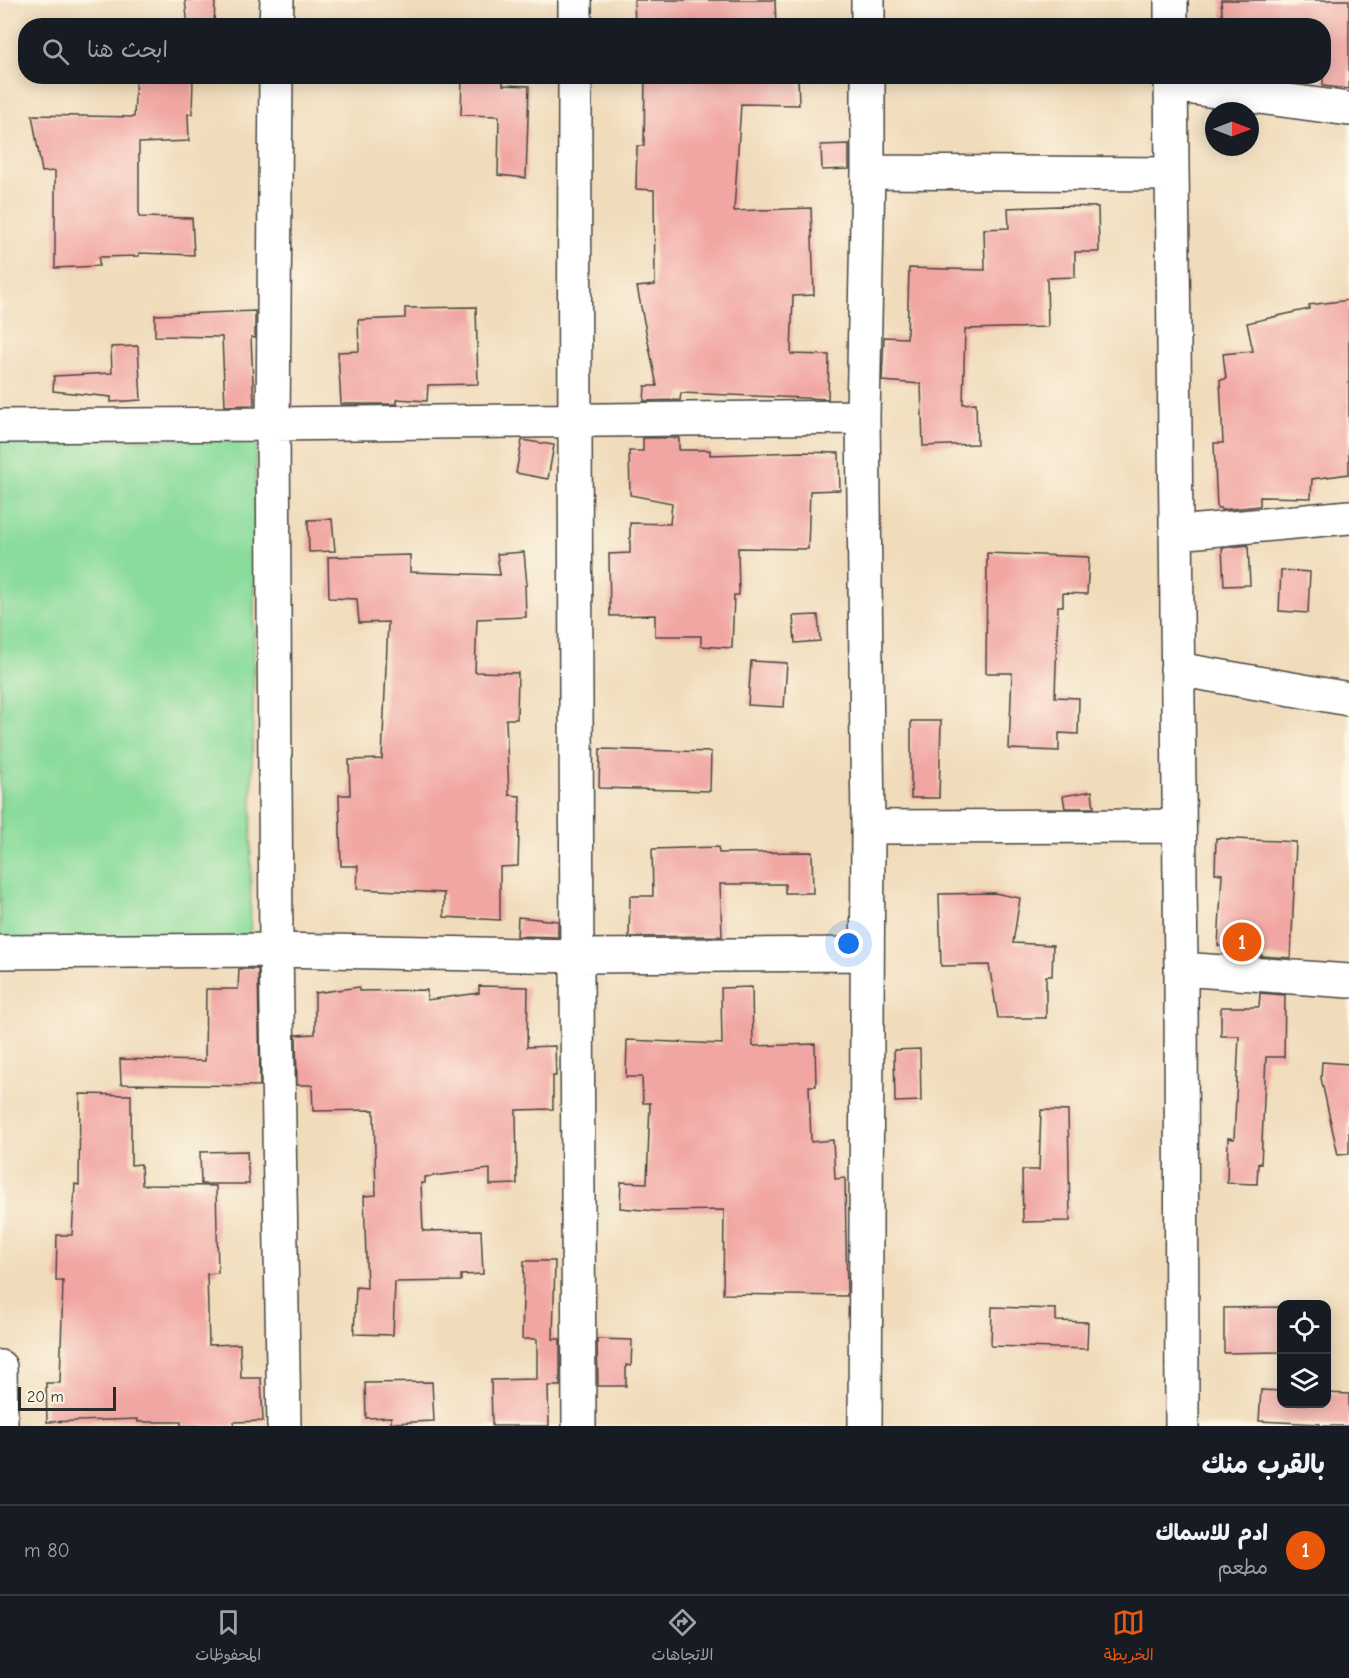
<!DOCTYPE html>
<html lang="ar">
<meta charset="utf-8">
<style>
:root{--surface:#171b24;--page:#20242c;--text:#f1f3f6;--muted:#9ea1a6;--line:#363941;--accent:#ea580c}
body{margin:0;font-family:"Comic Neue","Playpen Sans Arabic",sans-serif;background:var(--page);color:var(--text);direction:rtl}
.controls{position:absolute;right:18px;bottom:18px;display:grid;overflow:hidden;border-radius:12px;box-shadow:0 3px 15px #0003}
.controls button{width:54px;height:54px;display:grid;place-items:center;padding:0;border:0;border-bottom:2px solid var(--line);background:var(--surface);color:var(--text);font:30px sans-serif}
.compass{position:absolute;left:1205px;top:102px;width:54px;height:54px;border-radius:50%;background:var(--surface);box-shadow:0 3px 15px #0003;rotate:90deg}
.scale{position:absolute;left:18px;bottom:15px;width:98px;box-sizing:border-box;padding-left:6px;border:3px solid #2b2b2b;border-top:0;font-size:16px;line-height:21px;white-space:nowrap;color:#2b2b2b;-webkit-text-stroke:4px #fcf5e5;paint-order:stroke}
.you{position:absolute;left:849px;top:944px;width:21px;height:21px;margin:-15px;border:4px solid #fff;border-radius:50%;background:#1a73e8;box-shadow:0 0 0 9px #1a73e833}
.badge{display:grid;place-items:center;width:39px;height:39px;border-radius:50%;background:var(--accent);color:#fff;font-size:20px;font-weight:700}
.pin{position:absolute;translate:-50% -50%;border:3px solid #fff;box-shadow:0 2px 6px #0006}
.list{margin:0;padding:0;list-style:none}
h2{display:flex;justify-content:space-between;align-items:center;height:78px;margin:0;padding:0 24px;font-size:26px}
h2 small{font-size:20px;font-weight:400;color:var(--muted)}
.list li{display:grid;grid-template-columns:39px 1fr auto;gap:18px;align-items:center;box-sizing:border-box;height:90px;padding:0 24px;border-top:2px solid var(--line)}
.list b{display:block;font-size:22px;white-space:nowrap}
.list p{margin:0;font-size:20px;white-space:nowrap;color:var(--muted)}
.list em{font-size:20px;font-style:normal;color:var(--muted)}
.icon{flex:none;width:33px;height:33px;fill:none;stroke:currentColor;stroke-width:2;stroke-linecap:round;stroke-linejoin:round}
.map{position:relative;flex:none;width:1349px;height:1426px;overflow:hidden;direction:ltr}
.search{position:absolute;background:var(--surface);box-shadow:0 3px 15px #0003;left:18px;right:18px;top:18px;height:66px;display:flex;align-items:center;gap:15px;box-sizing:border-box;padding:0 21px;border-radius:24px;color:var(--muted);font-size:22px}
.sheet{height:168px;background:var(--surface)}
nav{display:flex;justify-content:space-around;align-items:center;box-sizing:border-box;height:84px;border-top:2px solid var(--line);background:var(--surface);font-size:16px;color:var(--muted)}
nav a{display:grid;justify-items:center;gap:3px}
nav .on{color:var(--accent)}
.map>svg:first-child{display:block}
.green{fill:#8adc9c;stroke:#5a8464;stroke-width:1.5}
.building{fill:#f1a6a3}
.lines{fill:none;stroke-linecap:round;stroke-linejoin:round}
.minor-casing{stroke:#494540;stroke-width:36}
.minor{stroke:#fff;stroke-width:33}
</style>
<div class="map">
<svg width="1349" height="1426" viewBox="0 0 1349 1426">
<rect width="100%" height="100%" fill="#fcf5e5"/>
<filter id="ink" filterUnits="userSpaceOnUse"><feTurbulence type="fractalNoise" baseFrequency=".0167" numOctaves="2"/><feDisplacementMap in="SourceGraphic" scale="12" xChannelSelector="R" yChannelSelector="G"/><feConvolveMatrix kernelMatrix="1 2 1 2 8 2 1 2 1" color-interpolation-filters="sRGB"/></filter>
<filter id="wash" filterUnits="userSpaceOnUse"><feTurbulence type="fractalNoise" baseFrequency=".008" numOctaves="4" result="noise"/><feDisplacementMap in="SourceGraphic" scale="24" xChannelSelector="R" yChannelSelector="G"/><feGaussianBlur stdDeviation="1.35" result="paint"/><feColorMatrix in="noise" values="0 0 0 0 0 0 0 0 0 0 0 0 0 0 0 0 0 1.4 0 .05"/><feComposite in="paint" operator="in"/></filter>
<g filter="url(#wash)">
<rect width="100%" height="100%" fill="#f0dbba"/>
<path class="green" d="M0,439H256L250,956L0,967Z"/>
<g id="blocks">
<path class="building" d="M185,0H215L214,26H188Z
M634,0H775L776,26H635Z
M1221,0H1349V89L1323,86V26H1223Z
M462,76H503V85L529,86L526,178L498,175L499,116L461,115Z
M645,76H798L799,105L741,104L734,211L811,208L814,295L793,296L791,354L829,355L828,399L681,393L680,400L644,401L645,386H657L637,287L655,285L654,190L636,189L637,146H644Z
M136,77L193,78L192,114H188L189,141L139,143V217L192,218L194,255L139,253V256L99,257V266L55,268V171L42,172L32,115L134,117Z
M849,144V169L822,170L821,145Z
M1058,206L1098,207L1099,252H1075V277L1047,278L1048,327L965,329L963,404L976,403L977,444L923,446L921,384L882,381L884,337L907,338L909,268L985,270L984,229L1009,228L1008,208Z
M1349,300V474L1312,479L1311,498L1260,497V506L1221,510V508H1217L1214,443H1223L1220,380L1226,379L1223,354L1253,351L1247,323L1309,309V305Z
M476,307L478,384L428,385L427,401L397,399V404H341L338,352L359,351L358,320L405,318V308Z
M255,311V338L251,337L254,405L225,406L222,337L155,336V315Z
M138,346L141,400L111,402V397L53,391L54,376L112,373L111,347Z
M643,438H679V450H710V455L801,452L839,453L840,490L810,491L808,549L738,548L739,595H734L732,648L701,646V636H655V615L610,616L609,554L630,553V523L670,524L672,503L630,495L629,451H643Z
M522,440L554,445L548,479L516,473Z
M332,519L335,551L309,552L308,520Z
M1248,545L1250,585L1224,586L1222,548Z
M524,552L527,585H525L526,617L477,619L475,672L518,673L517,719H506L509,795L520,796L518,866L500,867V920L444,917V893L357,889L358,866H341L339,795H350L349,760L382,759L388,622L359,623L357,599L329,598L328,557L410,555V572L500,575L497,554Z
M987,553L1089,557L1087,594L1063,593V606H1058L1055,697L1079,698L1078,734L1059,733V751L1009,749L1012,673H986Z
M1281,570L1310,572L1308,613L1279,611Z
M818,615L820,641L795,643L793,616Z
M751,661L787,663L784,707L748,705Z
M911,721H941L939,798H911Z
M600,749L711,752L710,791L599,788Z
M1092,791L1094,808H1065L1063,796Z
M1216,838L1296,842L1291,958L1261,956V948L1218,946L1222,874L1215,873Z
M718,847L719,853L812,852L813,893H785V884H720L722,936L629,937L630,896H653L652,849Z
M994,893L1020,898L1013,943L1053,945L1052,976H1046V1018H998L989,965L941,966L939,894Z
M518,917L558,921V937L517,936Z
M239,969H258L260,1086L121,1084L120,1059L205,1061L206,989H238Z
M479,986L528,987L527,1047L555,1046L556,1076H553V1109L516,1110L517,1184L490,1185V1169L425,1177V1183H421L423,1231L481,1230L483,1274L461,1275V1281L395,1282L393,1335L354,1334L356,1287L367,1288L364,1196L376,1195L374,1110L313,1111L312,1085H297L296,1035L315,1034V993L359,987V991L427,990V1000L479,993Z
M752,987L753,1046L815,1044L816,1086H809L811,1142L833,1140L835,1179L845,1178L847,1296L723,1294L724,1210L656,1211L620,1208L621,1182L647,1183L650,1103H643L642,1077H626L627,1040L722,1044L721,988Z
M1260,993L1285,995L1284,1057H1266L1261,1164L1258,1163L1257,1184L1227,1183L1228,1138L1234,1139L1239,1036H1221V1007H1259Z
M920,1049L921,1101L895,1102L894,1050Z
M1322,1062L1349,1064V1154L1338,1155L1321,1078Z
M80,1094L131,1095V1165L141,1164L142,1185L216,1186L218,1273L207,1274L209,1345L240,1344L241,1378H261L263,1421L234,1422V1426H181V1422H138V1419L47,1422L46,1383H60L63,1281H56L57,1235H72L75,1184L79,1185Z
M1041,1110L1068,1111L1070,1221L1023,1222L1022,1170H1039Z
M247,1151L249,1184H201L200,1152Z
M524,1261H555L553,1339H560V1386H548L549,1426H492L491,1380L537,1379V1339H522Z
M992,1307L1056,1309V1321L1088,1322L1087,1349L991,1346Z
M1281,1307V1352L1224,1353V1308Z
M597,1339L632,1340L631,1366L626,1365V1386H598Z
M432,1382L434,1421L391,1423V1417L366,1418L365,1383Z
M1261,1390L1281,1391V1404H1326V1393L1349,1394V1426H1320V1424L1259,1421Z"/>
</g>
</g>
<g filter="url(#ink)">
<use href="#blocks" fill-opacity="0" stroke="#494540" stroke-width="1.5"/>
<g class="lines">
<defs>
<path id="minor" d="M868,0V26
M1171,0V26
M276,26L277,0
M575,26V0
M276,76L273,424L863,417
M575,76C573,526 578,976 579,1426
M1171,76L1181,969L1182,1426
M1171,85L1349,109
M868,172L1172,174
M0,426L273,424L276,950L0,952
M1177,533L1349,517
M1177,669L1349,699
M868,827L1179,826
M1181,969L1349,981
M0,1367L1,1426
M284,1426L276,950L578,956L867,954
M865,1426L868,827L863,417L868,172V76"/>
</defs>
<use href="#minor" class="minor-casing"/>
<use href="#minor" class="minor"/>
</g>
</g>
</svg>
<div class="controls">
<button><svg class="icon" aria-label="locate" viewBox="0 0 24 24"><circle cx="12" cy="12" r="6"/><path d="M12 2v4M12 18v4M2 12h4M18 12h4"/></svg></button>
<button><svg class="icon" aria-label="layers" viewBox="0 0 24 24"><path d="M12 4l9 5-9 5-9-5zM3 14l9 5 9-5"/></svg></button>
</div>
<svg class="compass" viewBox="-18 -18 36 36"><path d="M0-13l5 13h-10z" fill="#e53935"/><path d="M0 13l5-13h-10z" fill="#9ea1a6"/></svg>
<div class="scale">20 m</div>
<div class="you"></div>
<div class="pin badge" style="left:1242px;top:942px">1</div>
<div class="search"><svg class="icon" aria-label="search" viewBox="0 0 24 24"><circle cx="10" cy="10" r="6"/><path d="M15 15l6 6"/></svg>ابحث هنا</div>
</div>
<section class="sheet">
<h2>بالقرب منك<small></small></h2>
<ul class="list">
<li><span class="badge">1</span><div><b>ادم للاسماك</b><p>مطعم</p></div><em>80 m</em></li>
</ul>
</section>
<nav>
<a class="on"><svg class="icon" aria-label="map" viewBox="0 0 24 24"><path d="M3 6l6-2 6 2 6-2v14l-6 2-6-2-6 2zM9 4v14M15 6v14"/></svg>الخريطة</a>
<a><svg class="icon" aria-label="directions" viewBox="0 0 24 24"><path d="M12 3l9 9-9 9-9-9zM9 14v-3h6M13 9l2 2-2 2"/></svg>الاتجاهات</a>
<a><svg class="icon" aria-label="saved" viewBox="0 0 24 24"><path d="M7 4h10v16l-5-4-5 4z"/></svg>المحفوظات</a>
</nav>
